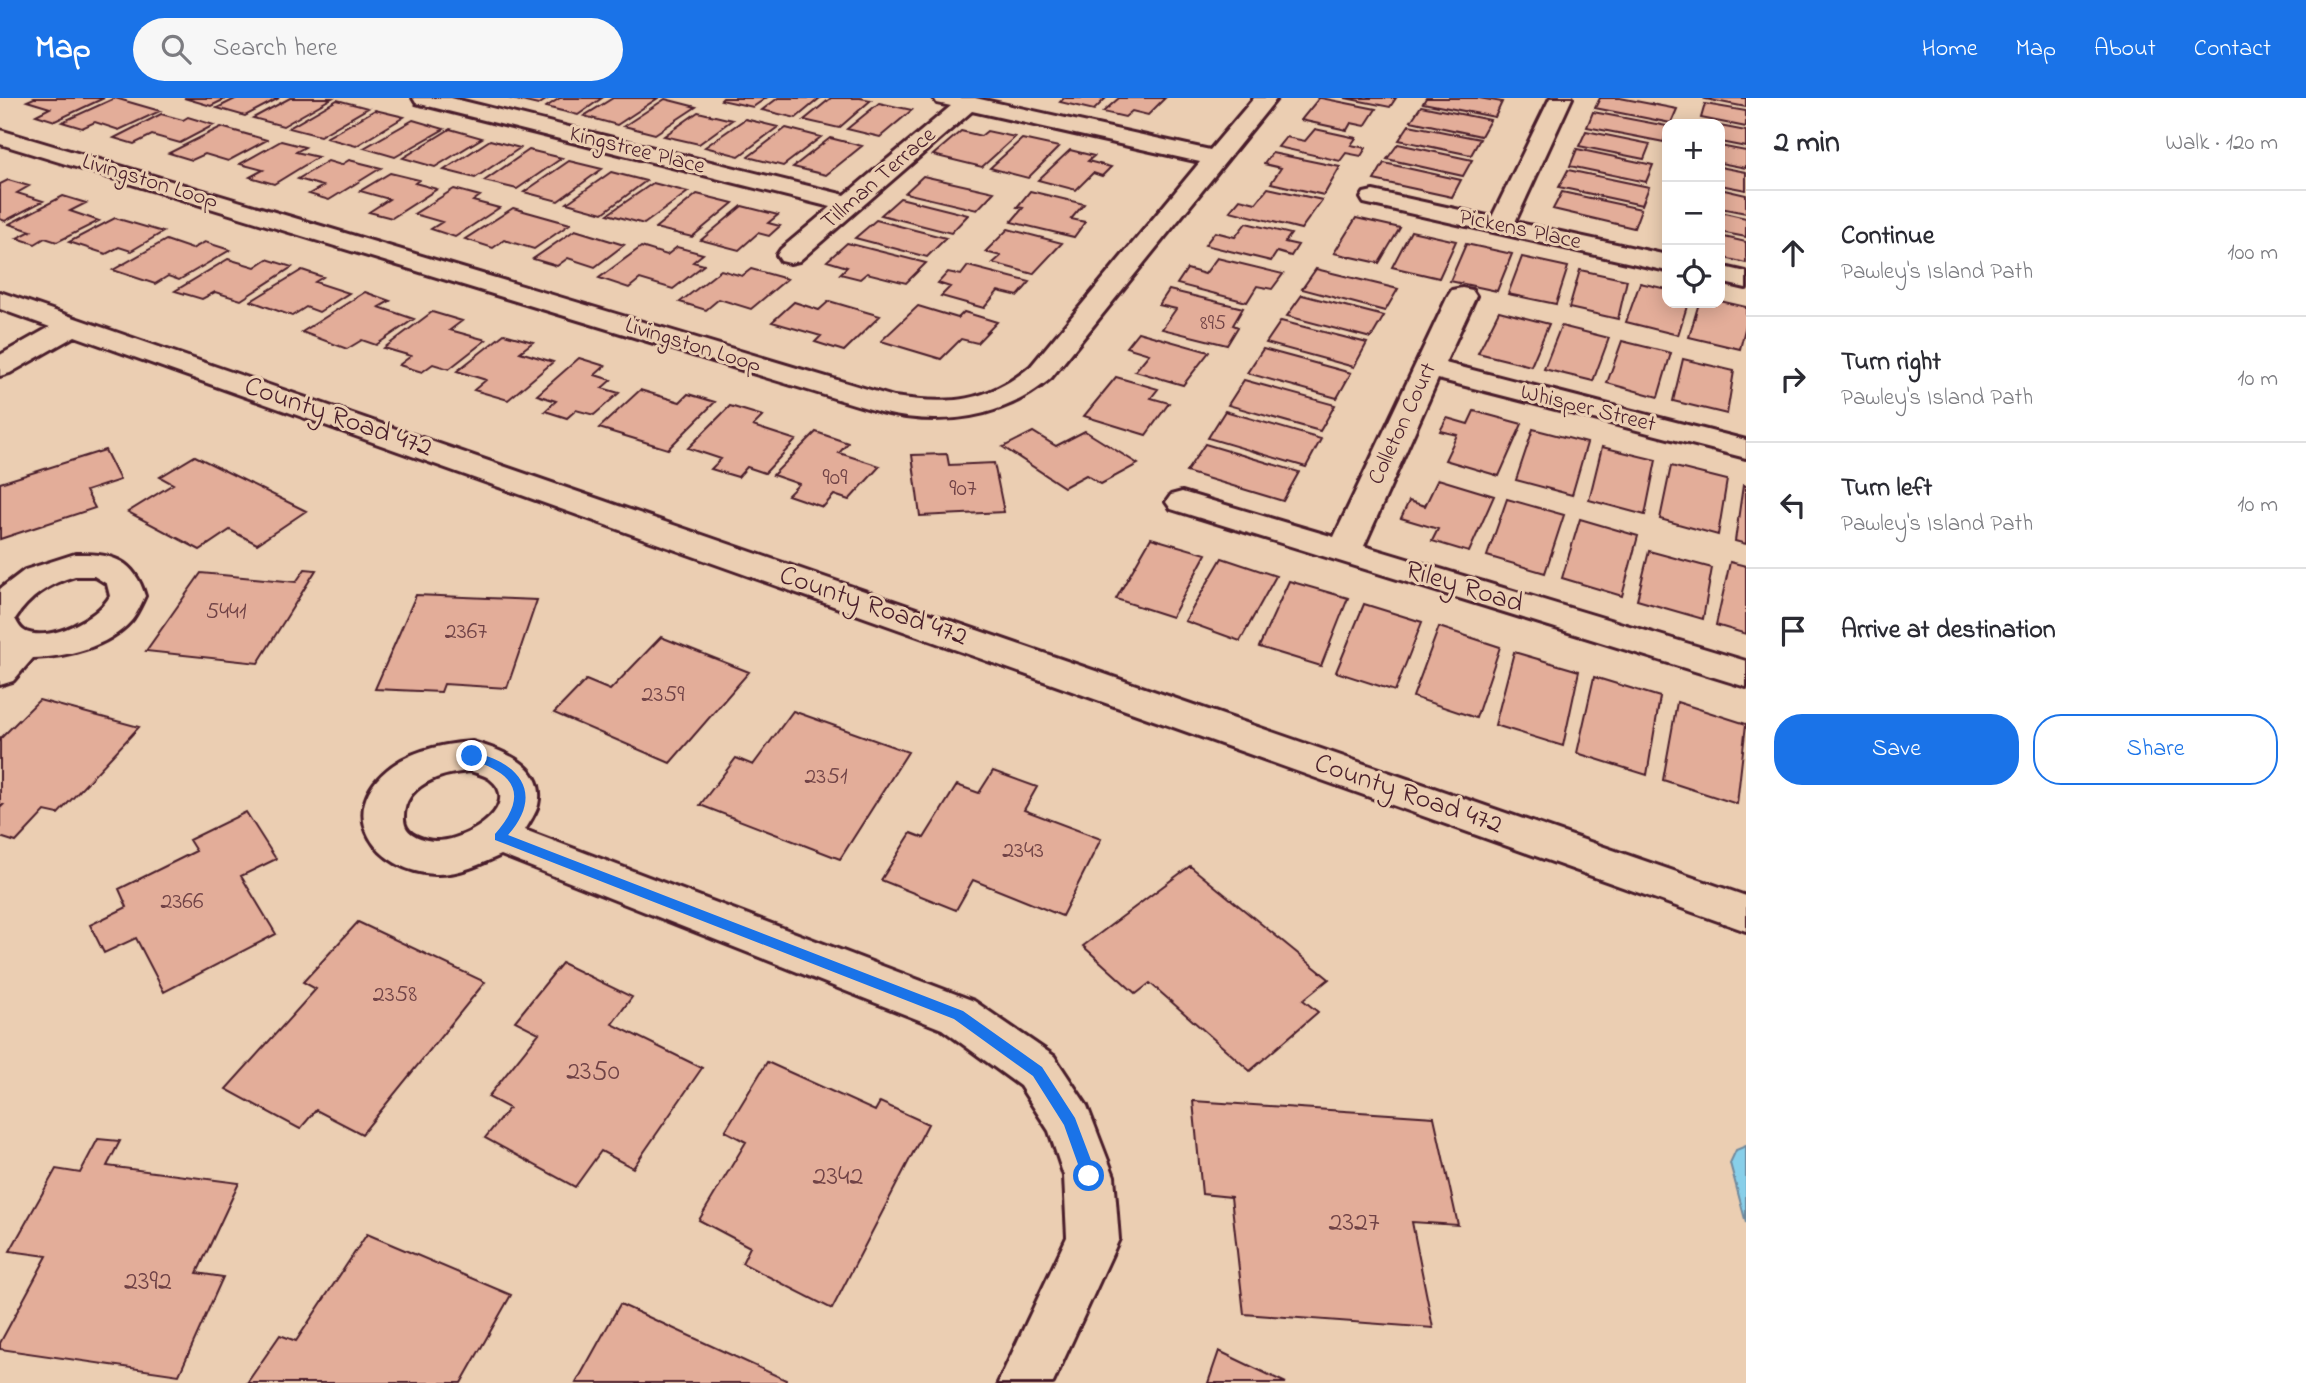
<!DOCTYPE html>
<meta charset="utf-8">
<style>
:root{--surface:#fff;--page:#f7f7f7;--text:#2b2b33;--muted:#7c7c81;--line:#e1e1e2;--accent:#1a73e8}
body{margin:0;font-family:"Indie Flower",sans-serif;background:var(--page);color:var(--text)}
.controls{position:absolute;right:21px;top:21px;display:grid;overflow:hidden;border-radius:14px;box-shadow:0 4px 18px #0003}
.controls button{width:63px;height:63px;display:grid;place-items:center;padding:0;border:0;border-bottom:2px solid var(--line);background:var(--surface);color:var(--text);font:35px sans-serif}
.stop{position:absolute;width:21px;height:21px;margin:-16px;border:5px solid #1a73e8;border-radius:50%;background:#fff}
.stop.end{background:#1a73e8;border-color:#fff;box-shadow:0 2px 7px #0008}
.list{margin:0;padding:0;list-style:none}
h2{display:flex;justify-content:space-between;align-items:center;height:91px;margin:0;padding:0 28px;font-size:30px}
h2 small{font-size:23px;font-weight:400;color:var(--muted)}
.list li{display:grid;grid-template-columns:46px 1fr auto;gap:21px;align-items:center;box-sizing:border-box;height:126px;padding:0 28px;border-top:2px solid var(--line)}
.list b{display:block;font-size:26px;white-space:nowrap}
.list p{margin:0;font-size:23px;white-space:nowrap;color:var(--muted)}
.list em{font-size:23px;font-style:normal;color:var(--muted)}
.actions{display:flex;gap:14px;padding:21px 28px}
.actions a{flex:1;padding:16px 0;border:2px solid var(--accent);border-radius:28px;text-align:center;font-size:24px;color:var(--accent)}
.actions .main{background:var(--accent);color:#fff}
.icon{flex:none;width:38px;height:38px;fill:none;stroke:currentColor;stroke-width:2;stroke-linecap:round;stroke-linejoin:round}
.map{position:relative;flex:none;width:1746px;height:1285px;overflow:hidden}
header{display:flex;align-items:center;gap:42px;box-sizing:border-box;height:98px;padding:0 35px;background:var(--accent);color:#fff}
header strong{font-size:33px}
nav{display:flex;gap:38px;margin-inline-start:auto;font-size:24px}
.search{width:490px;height:63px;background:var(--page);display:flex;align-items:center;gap:18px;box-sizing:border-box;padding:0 24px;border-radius:38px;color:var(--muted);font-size:26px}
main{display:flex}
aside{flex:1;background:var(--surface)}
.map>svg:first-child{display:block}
.water{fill:#88cfe9;stroke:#6f899d;stroke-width:2}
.building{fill:#e3ad99;stroke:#4a1f2b;stroke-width:2}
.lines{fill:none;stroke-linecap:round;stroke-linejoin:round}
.minor-casing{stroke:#4a1f2b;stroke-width:6}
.minor{fill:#ebceb2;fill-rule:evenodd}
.route{fill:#1a73e8}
.labels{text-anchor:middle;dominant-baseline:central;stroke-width:6;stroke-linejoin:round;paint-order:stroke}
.far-number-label{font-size:21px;fill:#704246}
.far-street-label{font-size:23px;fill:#4a1f2b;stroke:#ebceb2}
.number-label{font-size:24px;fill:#704246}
.street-label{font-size:28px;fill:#4a1f2b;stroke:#ebceb2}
.near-number-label{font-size:28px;fill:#704246}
</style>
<header>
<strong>Map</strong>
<div class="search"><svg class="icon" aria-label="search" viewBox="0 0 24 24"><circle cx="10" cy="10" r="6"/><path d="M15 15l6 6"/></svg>Search here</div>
<nav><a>Home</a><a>Map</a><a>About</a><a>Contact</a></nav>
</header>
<main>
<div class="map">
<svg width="1746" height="1285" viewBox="0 0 1746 1285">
<rect width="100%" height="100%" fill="#ebceb2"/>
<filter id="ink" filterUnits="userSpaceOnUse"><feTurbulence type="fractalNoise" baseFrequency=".0143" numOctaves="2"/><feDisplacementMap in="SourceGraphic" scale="14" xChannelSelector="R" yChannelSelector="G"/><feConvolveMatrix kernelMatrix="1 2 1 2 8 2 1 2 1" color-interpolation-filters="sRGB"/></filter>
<g filter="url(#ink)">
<path class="water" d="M1746,1048V1125L1730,1065L1736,1052Z"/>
<path class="building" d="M34,0H104L55,23L36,17L50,10L27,3Z
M115,0L160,13L119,32L95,24L82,30L62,24Z
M184,0H227L211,8Z
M237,0H279L245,18L217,10Z
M290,0H332L283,28L253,20Z
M508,0H549L538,7Z
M560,0H602L578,17L546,9Z
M613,0H658L617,27L584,18Z
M723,0H766L753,9L721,2Z
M778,0H820L796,20L762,12Z
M831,0H860L871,2L839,30L804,22Z
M1064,0H1106L1094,12L1060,4Z
M1119,0H1165L1148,17L1132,13L1125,19L1103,14Z
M1319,0H1321L1376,11L1365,28L1351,25L1347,32L1301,22Z
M1345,0H1396L1390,9Z
M1426,0H1479L1502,4L1495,19L1423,5Z
M1600,0H1620L1677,11L1671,25L1595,10Z
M1706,0H1746V9L1705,1Z
M665,1L696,9L655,36L624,28Z
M337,2L368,10L320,38L289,30Z
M879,5L912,12L880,39L847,31Z
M1705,6L1746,13V29L1701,20Z
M1421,8L1490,22L1481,38L1411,23Z
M375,12L404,19L356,48L326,40Z
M698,14L732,22L699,46L664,38Z
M1593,14L1667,28L1664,44L1587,29Z
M161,16L183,22L188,19L214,27L180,45L152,37L134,46L114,40Z
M745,21L778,29L739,58L705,49Z
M413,22L444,31L395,59L364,50Z
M1409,27L1480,41L1471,57L1399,42Z
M1720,28L1746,33V49L1720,44Z
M221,29L267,42L228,63L205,56L192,62L169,55Z
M786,30L821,39L783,68L748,59Z
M450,31L482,40L435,69L403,60Z
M1315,31L1356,40L1351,47L1366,50L1361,58L1346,55L1340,63L1278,49L1286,39L1305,43Z
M961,33L981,38L987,33L1015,39L982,69L933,57Z
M1586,33L1650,46L1644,61L1579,48Z
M830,40L862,48L826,77L793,69Z
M1022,41L1059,49L1028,80L990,70Z
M490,42L520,50L475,80L444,72Z
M281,43L305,49L296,54L318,59L274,86L250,79L263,72L240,66Z
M1398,46L1472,62L1463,78L1387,61Z
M1720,48L1746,53V70L1720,65Z
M1577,51L1653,67L1646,84L1570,68Z
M529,52L562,60L517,91L484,83Z
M1070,52L1094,58L1088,63L1111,69L1102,78L1093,75L1076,92L1038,82Z
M1272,55L1340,69L1324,97L1271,85L1281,70L1264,66Z
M349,62L381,70L329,102L309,96L323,88L298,81L328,63L341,67Z
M569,63L602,71L558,103L524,94Z
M1384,65L1461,82L1452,99L1374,82Z
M1720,69L1746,74V92L1720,87Z
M1568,72L1649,89L1642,107L1559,89Z
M611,74L646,83L603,115L567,105Z
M390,75L419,82L415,85L437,91L392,120L369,114L389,101L360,93Z
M923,78L994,94L977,112L905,95Z
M8,82L29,88L17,95L43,103L5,123L0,121V86Z
M653,85L688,94L644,126L608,116Z
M1268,90L1322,102L1301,131L1230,113L1240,101L1256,105Z
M454,91L480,98L473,103L499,110L455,139L431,131L442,124L414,116Z
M1720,91L1746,97V115L1720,110Z
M1030,93L1084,106L1071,121L1085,124L1074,139L1011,124L1023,110L1017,109Z
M1562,94L1641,111L1634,130L1553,111Z
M697,96L733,105L692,139L655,130Z
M63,98L86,105L70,113L99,123L57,144L45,140L35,146L17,140L31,133L9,126Z
M900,100L968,117L951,135L881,117Z
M742,108L778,117L768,125L780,128L769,138L758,135L739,152L701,142Z
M513,110L570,126L534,151L504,142L493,150L465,141Z
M1720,114L1746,120V139L1720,134Z
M115,120L163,134L131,153L119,149L106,156L69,144Z
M1356,120L1400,130L1379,165L1334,155Z
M876,122L946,140L927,159L855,140Z
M1246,125L1291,136L1285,144L1298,147L1291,158L1277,154L1271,163L1205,147L1215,134L1235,139Z
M1008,131L1062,145L1033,176L993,165L1001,158L985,154Z
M575,132L624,147L595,169L568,160L557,168L533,161Z
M1411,133L1456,143L1439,180L1392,169Z
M1720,138L1746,144V165L1720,159Z
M166,142L192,151L205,144L230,152L179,182L168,178L155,186L113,172Z
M847,145L926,165L906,185L867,175L860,181L840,176L847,169L827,163Z
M1466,146L1512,156L1497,193L1450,183Z
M641,149L667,157L677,149L703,156L693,164L704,167L673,191L640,181L629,190L599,180Z
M1522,159L1568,169L1556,206L1508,196Z
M1217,160L1283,176L1272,191L1257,188L1247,204L1177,186L1187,171L1205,176Z
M228,161L255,169L267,161L292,169L241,202L215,194L202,201L175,193Z
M968,168L1030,184L1018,198L998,193L984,210L941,198L950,189L938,185L948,174L961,177Z
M751,171L787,181L751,211L719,201L706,212L680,204L721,172L742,178Z
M1316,171L1398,191L1385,213L1302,191Z
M302,172L323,179L315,184L349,195L319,214L306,209L292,218L251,203Z
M1580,172L1627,182L1618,221L1569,210Z
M1640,185L1667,191V205H1688L1678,237L1626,224Z
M1169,192L1243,210L1233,227L1238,229L1227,247L1162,231L1176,211L1159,207Z
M365,194L390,203L379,209L414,221L376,247L362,242L347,251L302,234Z
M1302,197L1384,218L1371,240L1287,218Z
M829,203L880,218L844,253L815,244L821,238L772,224L794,204L819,212Z
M1720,203L1746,209V227L1740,251L1689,239L1699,205Z
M918,208L958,220L964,214L997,224L977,245L961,241L941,261L881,243Z
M1499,213L1549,226L1531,268L1478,255Z
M432,214L462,223L450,232L486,242L449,271L433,266L422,274L399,267L411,258L384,250Z
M1281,223L1367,245L1354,269L1266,245Z
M1561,228L1609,240L1593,283L1544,271Z
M1138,234L1209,254L1183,287L1135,273L1149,256L1126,249Z
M504,236L533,244L520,254L553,264L508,302L474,292L486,282L457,273Z
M1622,243L1671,255L1658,299L1607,285Z
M1263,251L1351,275L1337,300L1247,275Z
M579,260L605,268L595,277L611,282L602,290L619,295L594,317L576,312L567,320L545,313L556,303L537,297Z
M1683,261L1734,273L1727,316L1673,303Z
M1116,279L1158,291L1151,300L1169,305L1146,337L1084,318Z
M1244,282L1335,307L1320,333L1228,307Z
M640,292L680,304L688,296L715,304L668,351L599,330Z
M730,308L763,318L753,328L796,342L765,375L747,369L738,379L711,371L721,361L688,350Z
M1225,313L1321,341L1306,369L1208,340Z
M1474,313L1522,326L1499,378L1445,362L1457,337L1440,333L1447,320L1468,326Z
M1533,331L1587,345L1572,397L1516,382Z
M1085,333L1138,366L1101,386L1086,377L1064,389L1003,349L1033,334L1056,348Z
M816,334L848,345L839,355L880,368L849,402L834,397L823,409L788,397L799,386L773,377Z
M1205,346L1299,374L1283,403L1186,374Z
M1602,349L1656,362L1645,417L1589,402Z
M105,352L120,382L86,393L95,410L0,441V385Z
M947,356L949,367L994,365L1004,414L920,418L912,357Z
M195,358L306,413L257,446L230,432L200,452L128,414L173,386L160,379Z
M1671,368L1727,382L1718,437L1660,421Z
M1438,381L1494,398L1469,454L1432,443L1438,431L1401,420L1409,403L1425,408Z
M1743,387L1746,388V446L1735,443Z
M1507,401L1564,417L1545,475L1487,458Z
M1580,421L1638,438L1622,498L1562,480Z
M1151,440L1206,456L1172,519L1116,501Z
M1649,453L1712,470L1703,521L1637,502Z
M1222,460L1276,478L1240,543L1185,523Z
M1730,464L1746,468V536L1716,527Z
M305,471L316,472L258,565L146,553L201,475L296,484Z
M1289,483L1348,500L1321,568L1259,549Z
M416,497L537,502L507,590L444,586L441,594L375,591Z
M1364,506L1422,524L1395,593L1336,574Z
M1439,529L1500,549L1476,620L1413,599Z
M661,539L749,574L670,665L554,615L586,582L610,592Z
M1514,554L1579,573L1563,648L1495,627Z
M1594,579L1660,599L1647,677L1577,655Z
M39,602L139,629L58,716L45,713L16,744L0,739V710L3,707H0V641Z
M1677,604L1746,626L1737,706L1663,682Z
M793,613L908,654L840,761L700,707L736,660L753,667Z
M993,673L1037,689L1024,712L1101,741L1062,818L973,782L956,812L881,782L911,735L924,740L957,687L979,695Z
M246,714L276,761L241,778L276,836L164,894L136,840L104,855L90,827L127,809L119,791L196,753L189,742Z
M1190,768L1329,881L1303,902L1318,914L1250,973L1150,885L1136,896L1083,848Z
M358,824L485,884L362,1036L316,1012L300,1031L226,991L316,891L303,884Z
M562,865L632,899L612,926L702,970L633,1070L601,1053L575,1089L485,1040L509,1010L488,999L539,935L515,923Z
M767,964L875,1013L880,1004L928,1026L832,1211L742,1165L750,1149L699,1122L746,1044L725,1033Z
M1193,1003L1434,1019L1458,1127L1412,1124L1433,1230L1244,1216L1231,1099L1202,1096Z
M98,1041L120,1043L107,1068L239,1085L197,1175L223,1179L179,1277L0,1251V1245L47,1158L10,1153L56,1071L80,1075Z
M367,1136L511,1197L461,1285H247L280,1237L296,1243Z
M620,1206L786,1282L785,1285H576Z
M1219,1253L1286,1285H1208Z"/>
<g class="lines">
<defs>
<path id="minor" d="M413,0H451L845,97L951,8L937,5L934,0H975L1210,52L1254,0H1277L1051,280C1004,321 940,329 880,314L0,46V32L894,299C949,307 987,305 1031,268L1200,64L972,13L799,163L790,165L781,163L777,157L781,151L831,109L416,5Z
M1550,0H1572L1515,124L1667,157V173L1373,107L1364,105L1361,100L1364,95L1373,93L1492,119Z
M1720,168L1746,174V190L1720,184Z
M1462,190L1472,192L1476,198L1445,265L1746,342V360L1438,281L1364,448L1746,563V589L1171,411L1166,404L1171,397L1182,394L1334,439L1448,198L1452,192Z
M0,194L1746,798V833L75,238L10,275L0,278V257L50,229L0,211Z
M75,456C111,455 134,461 145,498C141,506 137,516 131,523C108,549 66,559 33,560L13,583L0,587V491L25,472ZM75,478H94L107,486L110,498C98,520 51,544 26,534C20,531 18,526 15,521C29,499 50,485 75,478Z
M472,644C501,652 547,667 538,707C536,715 529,725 525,732L974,903L1054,958L1087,1008L1114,1078L1119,1141L1053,1285H998L1067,1139L1064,1078L1049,1033L1020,988L942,931L501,757C481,766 458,777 435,776C377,774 335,716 387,672C409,653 443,646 472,644ZM470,673C476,675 485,677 490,681C526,709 458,750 427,742C416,739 405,735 404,722C402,687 441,675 470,673Z"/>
</defs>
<use href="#minor" class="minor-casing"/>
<use href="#minor" class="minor"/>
</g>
</g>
<path class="route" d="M472,654C519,664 545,695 508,737L963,913L1042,969L1075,1020L1097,1078L1094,1083H1084L1064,1027L1033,978L954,921L495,742V736C531,695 513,674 468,661L466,658Z"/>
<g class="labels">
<g class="far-number-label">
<text x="1213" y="226">895</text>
</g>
<g class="far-street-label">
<text transform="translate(637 53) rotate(14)">Kingstree Place</text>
<text transform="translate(879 81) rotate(-41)">Tillman Terrace</text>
<text transform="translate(150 84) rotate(17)">Livingston Loop</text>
<text transform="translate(1520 132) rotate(12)">Pickens Place</text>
<text transform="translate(693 248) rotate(17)">Livingston Loop</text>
<text transform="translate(1588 311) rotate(14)">Whisper Street</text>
<text transform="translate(1403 326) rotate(-65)">Colleton Court</text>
</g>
<g class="number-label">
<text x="835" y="380">909</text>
<text x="963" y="391">907</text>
<text x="226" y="514">5441</text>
<text x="466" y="534">2367</text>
<text x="663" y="597">2359</text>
<text x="826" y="679">2351</text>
<text x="1023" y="753">2343</text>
<text x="182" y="804">2366</text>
<text x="395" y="897">2358</text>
</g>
<g class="street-label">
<text transform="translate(338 320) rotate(19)">County Road 472</text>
<text transform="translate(1464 490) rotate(17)">Riley Road</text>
<text transform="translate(873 509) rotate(19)">County Road 472</text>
<text transform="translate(1408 697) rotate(19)">County Road 472</text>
</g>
<g class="near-number-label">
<text x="593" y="974">2350</text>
<text x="838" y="1079">2342</text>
<text x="1354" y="1125">2327</text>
<text x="148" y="1184">2392</text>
</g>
</g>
</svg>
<div class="controls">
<button>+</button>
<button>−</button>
<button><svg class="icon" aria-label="locate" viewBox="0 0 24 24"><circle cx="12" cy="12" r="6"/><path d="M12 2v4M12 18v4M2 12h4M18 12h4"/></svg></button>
</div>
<div class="stop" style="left:1089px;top:1078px"></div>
<div class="stop end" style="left:472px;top:658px"></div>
</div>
<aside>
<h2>2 min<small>Walk · 120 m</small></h2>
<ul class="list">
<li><svg class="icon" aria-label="ahead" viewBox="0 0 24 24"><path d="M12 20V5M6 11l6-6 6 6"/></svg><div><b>Continue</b><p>Pawley's Island Path</p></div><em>100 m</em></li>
<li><svg class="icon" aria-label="right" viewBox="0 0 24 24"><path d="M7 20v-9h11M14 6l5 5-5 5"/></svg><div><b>Turn right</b><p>Pawley's Island Path</p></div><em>10 m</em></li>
<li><svg class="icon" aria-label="left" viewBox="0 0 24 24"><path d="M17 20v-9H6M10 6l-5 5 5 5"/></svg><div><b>Turn left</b><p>Pawley's Island Path</p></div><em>10 m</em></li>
<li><svg class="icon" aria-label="arrive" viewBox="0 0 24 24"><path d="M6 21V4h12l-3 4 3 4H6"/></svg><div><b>Arrive at destination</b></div></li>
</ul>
<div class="actions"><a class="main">Save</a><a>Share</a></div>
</aside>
</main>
